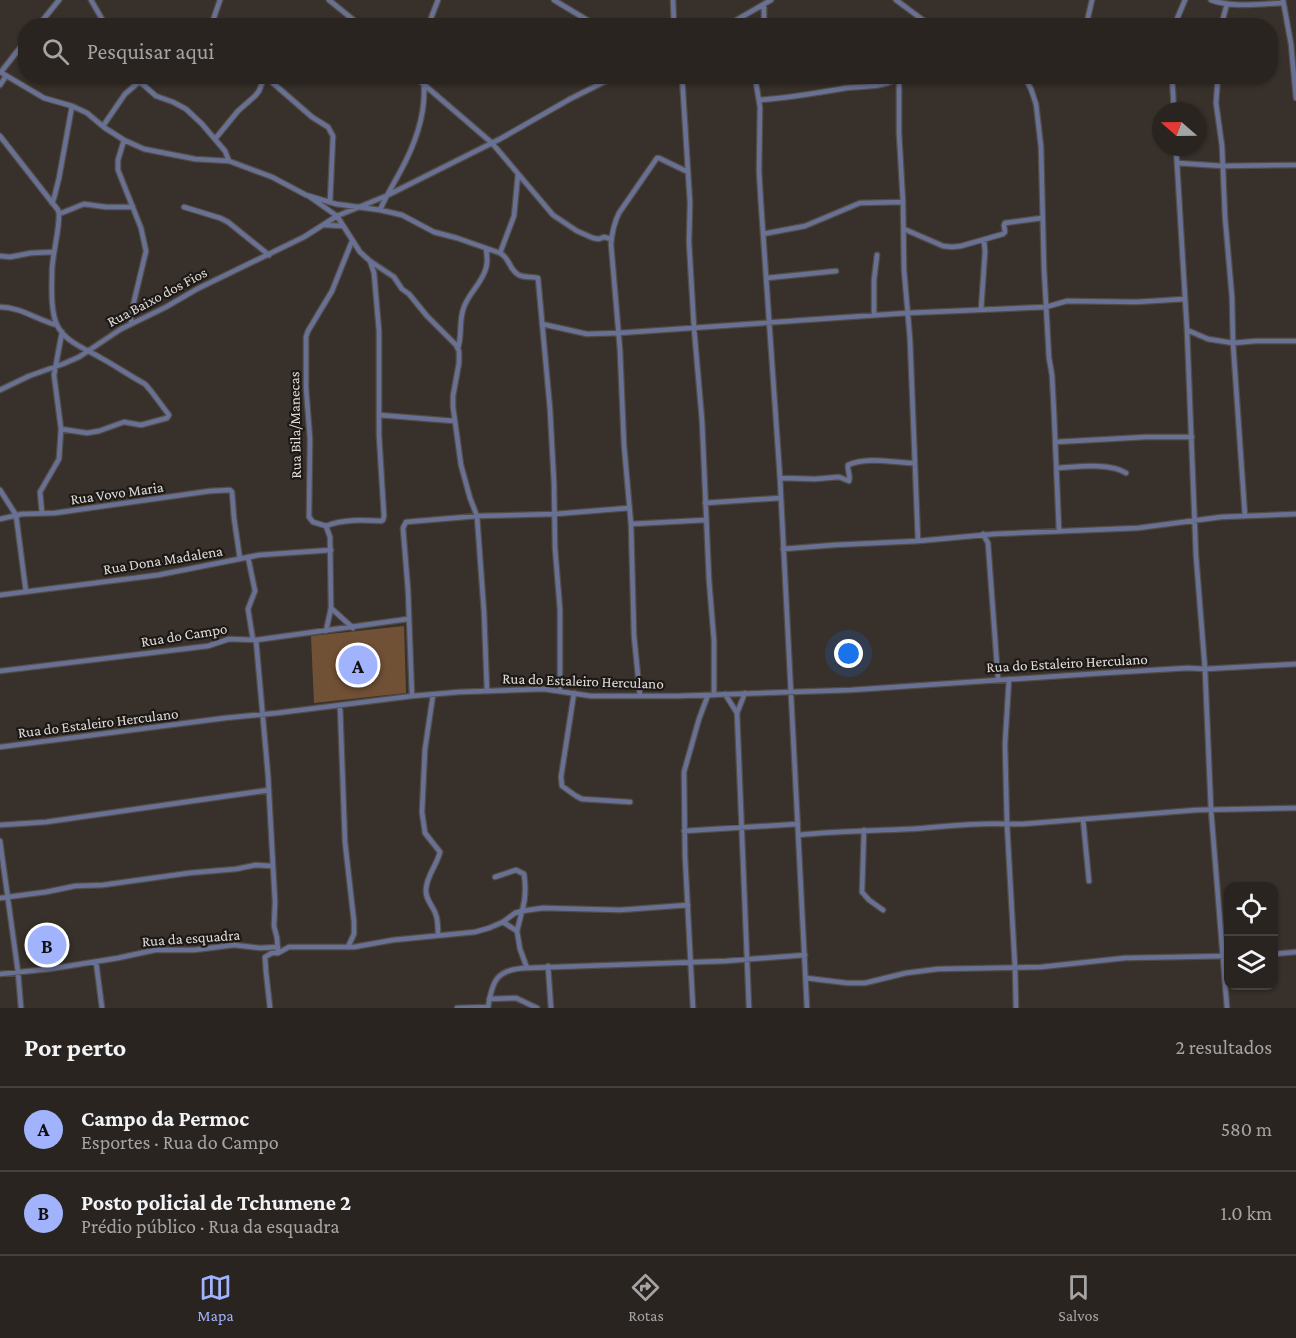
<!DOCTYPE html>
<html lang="pt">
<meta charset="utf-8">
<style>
:root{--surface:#2a2420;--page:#36302d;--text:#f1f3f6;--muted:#a5a4a5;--line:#46413e;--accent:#a1b3fd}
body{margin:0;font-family:"Crimson Pro",serif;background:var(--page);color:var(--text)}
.controls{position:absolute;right:18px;bottom:18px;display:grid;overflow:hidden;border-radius:12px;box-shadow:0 2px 4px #0004}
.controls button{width:54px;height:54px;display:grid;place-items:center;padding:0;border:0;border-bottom:2px solid var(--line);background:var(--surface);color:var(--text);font:30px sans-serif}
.compass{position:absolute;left:1152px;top:102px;width:54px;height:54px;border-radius:50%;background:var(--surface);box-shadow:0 2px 4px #0004;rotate:290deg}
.you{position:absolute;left:849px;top:654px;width:21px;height:21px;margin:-15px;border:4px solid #fff;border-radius:50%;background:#1a73e8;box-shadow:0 0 0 9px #1a73e833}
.badge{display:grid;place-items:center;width:39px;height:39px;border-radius:50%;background:var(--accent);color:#111;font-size:20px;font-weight:700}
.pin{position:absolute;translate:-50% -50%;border:3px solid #fff;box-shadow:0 2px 6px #0006}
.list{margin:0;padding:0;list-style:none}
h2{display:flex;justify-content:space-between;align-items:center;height:78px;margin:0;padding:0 24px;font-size:26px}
h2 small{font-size:20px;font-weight:400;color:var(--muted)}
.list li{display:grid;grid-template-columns:39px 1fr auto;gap:18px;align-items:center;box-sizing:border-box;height:84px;padding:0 24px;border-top:2px solid var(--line)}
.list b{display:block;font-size:22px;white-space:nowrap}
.list p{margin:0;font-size:20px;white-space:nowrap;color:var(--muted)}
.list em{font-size:20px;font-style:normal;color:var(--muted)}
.icon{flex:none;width:33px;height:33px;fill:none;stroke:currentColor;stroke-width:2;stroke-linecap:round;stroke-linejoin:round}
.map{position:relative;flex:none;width:1296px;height:1008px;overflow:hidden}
.search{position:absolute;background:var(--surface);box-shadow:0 2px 4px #0004;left:18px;right:18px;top:18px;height:66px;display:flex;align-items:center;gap:15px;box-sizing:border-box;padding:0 21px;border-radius:24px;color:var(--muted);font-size:22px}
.sheet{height:246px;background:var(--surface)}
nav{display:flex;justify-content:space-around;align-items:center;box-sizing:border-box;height:84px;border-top:2px solid var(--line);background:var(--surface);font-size:16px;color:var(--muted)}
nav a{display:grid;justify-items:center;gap:3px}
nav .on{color:var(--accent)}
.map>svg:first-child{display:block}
.green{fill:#715136}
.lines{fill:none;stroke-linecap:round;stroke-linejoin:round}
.street-casing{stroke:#534c46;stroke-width:7}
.street{stroke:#687194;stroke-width:4.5}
.labels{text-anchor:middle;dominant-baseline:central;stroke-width:4.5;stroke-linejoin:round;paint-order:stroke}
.street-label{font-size:15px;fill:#e1dcd8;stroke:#1c1916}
</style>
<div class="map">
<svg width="1296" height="1008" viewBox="0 0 1296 1008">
<rect width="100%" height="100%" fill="#38302a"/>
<path class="green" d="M404,626L406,693L314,703L311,636Z"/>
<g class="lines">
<defs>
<path id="street" d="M91,0L106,26
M329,0L361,26
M554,0L597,26
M673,0L674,26
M896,0L923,20L927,26
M1211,0C1234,8 1259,4 1283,3
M1283,0L1291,44L1296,98
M38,26L59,0
M211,26L220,0
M428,26L438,0
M726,26L771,0
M764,26V4
M1086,26L1092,0
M1174,26L1185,0
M1221,26L1227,4
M0,72L44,98L72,106L87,113L105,128L124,140L144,149L195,159L229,161L272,177L306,195L336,204L380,210L402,215L434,232L457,238L500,253C510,258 509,270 519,275C525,278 531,276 538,278L550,409L554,483L555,548L560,610V691
M1,72L26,40
M414,76L492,143L553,215L577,231L593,238L599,239L604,237L611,239
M682,76L690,203L689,242L694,328L702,420L709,580L714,641V695
M752,76L756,83L760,107L759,171L761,204L780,478L807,1008
M954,76L969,80L998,76
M1024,76L1031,89L1036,104L1041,147L1044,269L1049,358L1052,375L1054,413L1059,531
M1172,76L1174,111
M1218,76L1216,103L1222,146L1225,217L1232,297L1233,343L1256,341H1296
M899,78V133L903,202L904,270L910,339L918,541
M139,81L156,96L173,102L186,109L202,124L225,151L229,161
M0,85L6,76
M759,100C789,98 817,93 846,88C865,86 884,88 900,77
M103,126L125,94L146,76
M0,136L58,210L59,214C59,233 53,251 52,270C52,286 50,309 57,325C65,342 86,349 101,358C116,366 130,376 145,384L151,391L169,415L167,418L141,425L124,422L99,431L87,433L61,429
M215,139L238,111L255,96L259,91L264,78L266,77L312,117L328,127L333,136L330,202
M124,140L118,160V170L141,228L146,251L131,314V323
M1176,147L1187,330L1196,556L1205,669L1211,810L1227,1008
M1177,163L1223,166L1296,165
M310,197L337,216L360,252L370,261L394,277L402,289L409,294L427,316L456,345L459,351V363L453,396V407L461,465L470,498L477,516L484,612L487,691
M52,203L54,198L59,178L72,106
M184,207L220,218L228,222L269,255
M380,210C386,196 393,185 400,172C416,143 428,110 423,76
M59,214L84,204L106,207H133
M325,225L343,226
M904,229L943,246L952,247L961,246L1003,234L1005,232L1004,225L1005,223L1042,218
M763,234L805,226L860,203L903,202
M500,253L514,216L518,174
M0,256L10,257L31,253L54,252
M767,278L836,271
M0,307C21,307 37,320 57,325
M981,310L985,252L984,240
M874,315V280L877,255
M542,324L587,334L619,333L907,313L1046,307L1067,301L1136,302L1185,299
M1187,330L1208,339L1233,343L1245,516
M458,348C462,336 459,323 463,310C467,294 482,284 486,268C488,262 487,255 486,249
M0,390L29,376L63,364L79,357L121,329L166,307L197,289L304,237L337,216L386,196L500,139L570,99L616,76
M379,415L454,421
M1055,442L1146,437H1192
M1057,468C1076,467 1110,462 1126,473
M780,478L815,479L839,477L849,481C851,476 847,470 848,465C868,456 894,463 914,463
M0,490L16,515L26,592
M705,503L780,498
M42,513L40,492L59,459L61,429L54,375L62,332
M0,519L22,514L55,513L210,491L230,490L232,492L234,518L240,559
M631,524L706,520
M326,526C343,519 363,520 381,521L383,520L384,516L379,435V331L374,273L370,261
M983,534L988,543L998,679
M783,549L834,545L918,541L994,534L1138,528L1221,517L1296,514
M248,557L255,591L248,609L253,640
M0,595L158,575L259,555L331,550
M331,608L353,628
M326,631L331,608L330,537L326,526L313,522L309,517L310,439L306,388V337L308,331L332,291L352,241
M256,640L268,775L275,902L274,926L277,938L278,953H272L265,957L266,972L270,1008
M0,671L208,646L229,639L256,640L408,619
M574,693L561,777L562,786L576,796L582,799L630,802
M745,693L737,713L749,1008
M725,694L737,713
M433,695L425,749L422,812L425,833L440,852C437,865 427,875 426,889C425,900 433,905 436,915C438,921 438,928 438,935
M412,696L408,590L403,528L406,522L477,516L555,514L629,508
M640,696L634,636L631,524L624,445L620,350L611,244C612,233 614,223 619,213L657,158H659L688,172
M340,705L345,842L354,922V934L348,947
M0,747L225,718L277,713L412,696L459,692L544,689L591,696H678L851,690L1104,673L1188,668L1205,669L1296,664
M1083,819L1089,881
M0,825L46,822L269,790
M864,830L862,892L869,900L883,910
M684,831L798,824
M799,835C836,831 872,831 910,829C942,827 974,822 1007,824L1005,744L1009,679
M0,841L18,972L21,1008
M495,877L516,870L524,874C526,887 526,898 522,911
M0,898L46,892L75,886L103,885L189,873L236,869L256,865L272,866
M522,911L543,908L620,910L688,905
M278,953L289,947H354L393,940L475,932L489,928L503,922L515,913L522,911L517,931
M1274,954L1296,952
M96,962L102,1008
M548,966L551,1008
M527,968L726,961L805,955
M0,974L50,969L118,958L155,950H194L234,945L260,948L278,947
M806,978L847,983H865L906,973L938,969L1041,967L1125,958L1228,956
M489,999L516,998L537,1008
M457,1008L488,1007
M488,1008C492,980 497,969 527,968L520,949L517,931L503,922
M693,1008L685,856L684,772L699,719L708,695
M1016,1008L1015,967L1007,824H1023L1196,810L1296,808"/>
</defs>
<use href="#street" class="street-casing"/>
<use href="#street" class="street"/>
</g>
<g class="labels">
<g class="street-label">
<text transform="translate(157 297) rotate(-28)">Rua Baixo dos Fios</text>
<text transform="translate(295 425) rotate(-91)">Rua Bila/Manecas</text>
<text transform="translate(117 493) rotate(-8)">Rua Vovo Maria</text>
<text transform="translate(163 560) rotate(-9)">Rua Dona Madalena</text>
<text transform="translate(184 635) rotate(-9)">Rua do Campo</text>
<text transform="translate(1067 663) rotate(-3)">Rua do Estaleiro Herculano</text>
<text transform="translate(583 681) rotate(2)">Rua do Estaleiro Herculano</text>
<text transform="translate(98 723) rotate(-7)">Rua do Estaleiro Herculano</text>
<text transform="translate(191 938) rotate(-4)">Rua da esquadra</text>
</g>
</g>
</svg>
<div class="controls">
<button><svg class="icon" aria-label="locate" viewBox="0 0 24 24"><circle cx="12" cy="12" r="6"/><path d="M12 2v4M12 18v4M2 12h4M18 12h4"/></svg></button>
<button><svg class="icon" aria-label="layers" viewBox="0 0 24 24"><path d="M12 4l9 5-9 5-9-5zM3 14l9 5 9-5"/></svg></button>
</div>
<svg class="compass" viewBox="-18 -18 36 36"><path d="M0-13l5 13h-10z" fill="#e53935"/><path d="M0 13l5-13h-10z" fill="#a5a4a5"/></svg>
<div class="you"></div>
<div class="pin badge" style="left:358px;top:665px">A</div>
<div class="pin badge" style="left:47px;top:945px">B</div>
<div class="search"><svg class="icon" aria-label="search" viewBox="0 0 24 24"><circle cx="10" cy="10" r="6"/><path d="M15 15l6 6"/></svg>Pesquisar aqui</div>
</div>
<section class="sheet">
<h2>Por perto<small>2 resultados</small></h2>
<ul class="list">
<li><span class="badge">A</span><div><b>Campo da Permoc</b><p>Esportes · Rua do Campo</p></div><em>580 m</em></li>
<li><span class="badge">B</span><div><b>Posto policial de Tchumene 2</b><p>Prédio público · Rua da esquadra</p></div><em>1.0 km</em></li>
</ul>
</section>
<nav>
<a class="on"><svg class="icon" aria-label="map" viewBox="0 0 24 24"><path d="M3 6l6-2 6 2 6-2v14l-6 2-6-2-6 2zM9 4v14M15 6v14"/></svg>Mapa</a>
<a><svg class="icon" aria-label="directions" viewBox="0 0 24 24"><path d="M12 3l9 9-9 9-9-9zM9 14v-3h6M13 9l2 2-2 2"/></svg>Rotas</a>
<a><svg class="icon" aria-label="saved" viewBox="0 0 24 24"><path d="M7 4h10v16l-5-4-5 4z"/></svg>Salvos</a>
</nav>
